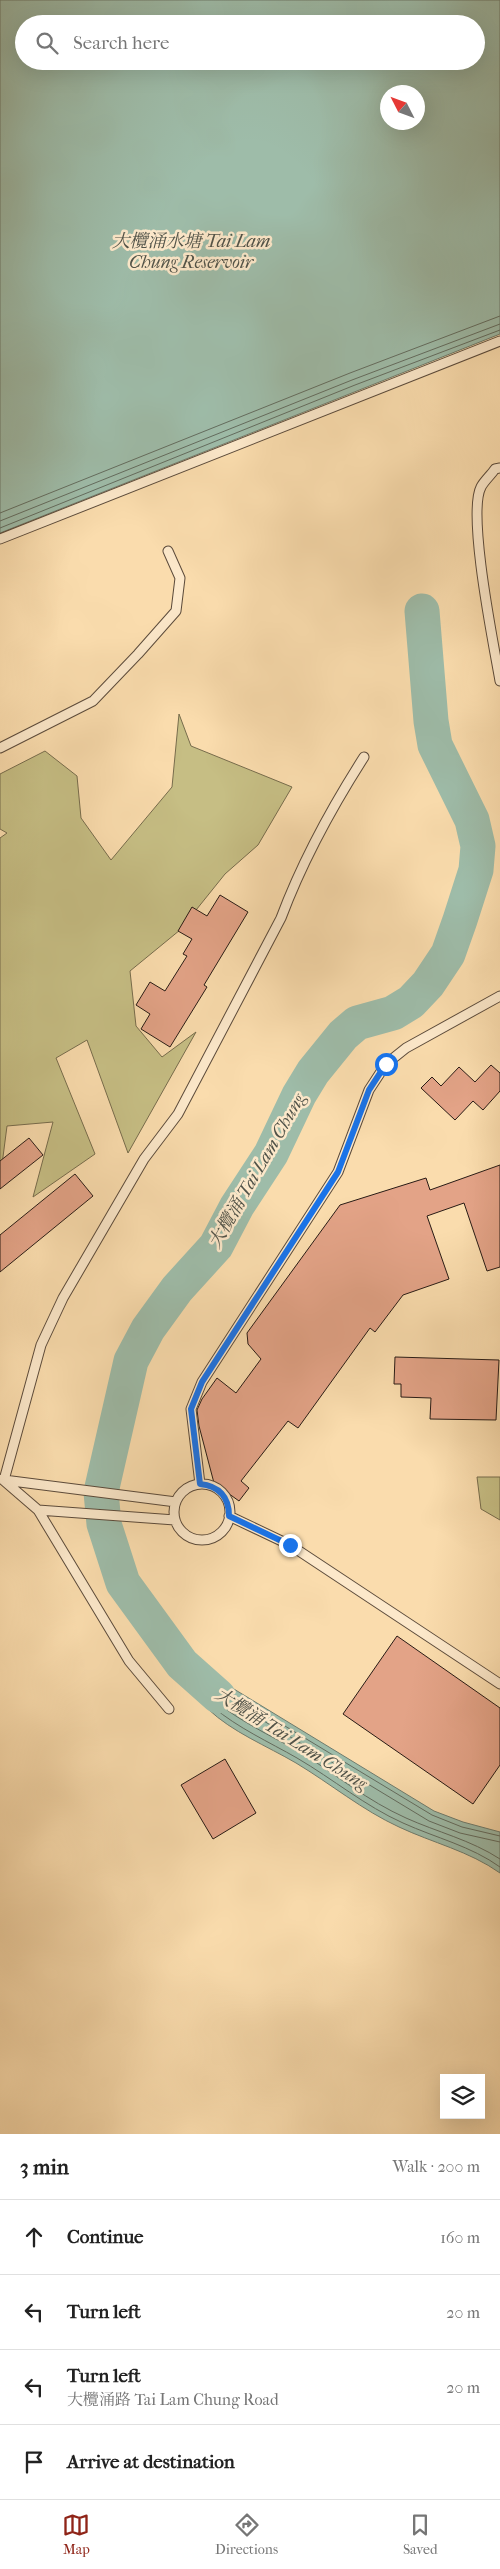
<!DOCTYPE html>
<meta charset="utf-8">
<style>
:root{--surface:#fff;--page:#f2f2f2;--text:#222;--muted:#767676;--line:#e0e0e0;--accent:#8f2418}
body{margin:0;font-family:"IM FELL French Canon","Noto Serif TC",serif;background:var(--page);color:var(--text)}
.controls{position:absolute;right:15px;bottom:15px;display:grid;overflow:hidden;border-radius:0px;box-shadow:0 5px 20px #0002}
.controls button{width:45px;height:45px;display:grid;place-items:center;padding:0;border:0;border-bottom:1px solid var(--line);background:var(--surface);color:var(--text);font:25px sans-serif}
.compass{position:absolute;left:380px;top:85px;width:45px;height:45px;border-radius:50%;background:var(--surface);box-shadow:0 5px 20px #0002;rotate:312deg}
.stop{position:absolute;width:15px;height:15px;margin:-11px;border:4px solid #1a73e8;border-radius:50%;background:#fff}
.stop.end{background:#1a73e8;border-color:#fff;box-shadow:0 1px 5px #0008}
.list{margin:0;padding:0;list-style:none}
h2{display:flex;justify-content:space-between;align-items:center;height:65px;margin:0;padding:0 20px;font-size:21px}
h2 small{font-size:16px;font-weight:400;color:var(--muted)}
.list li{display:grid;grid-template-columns:32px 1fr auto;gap:15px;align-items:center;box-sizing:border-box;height:75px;padding:0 20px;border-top:1px solid var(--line)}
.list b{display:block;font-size:19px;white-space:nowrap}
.list p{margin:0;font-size:16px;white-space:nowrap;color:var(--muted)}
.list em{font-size:16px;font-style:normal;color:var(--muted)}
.icon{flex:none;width:28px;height:28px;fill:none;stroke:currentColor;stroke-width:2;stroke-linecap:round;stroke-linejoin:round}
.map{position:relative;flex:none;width:500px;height:2134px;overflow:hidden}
.search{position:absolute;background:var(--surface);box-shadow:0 5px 20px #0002;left:15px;right:15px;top:15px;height:55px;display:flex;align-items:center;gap:12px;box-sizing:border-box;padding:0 18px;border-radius:28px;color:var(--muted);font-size:19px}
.sheet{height:365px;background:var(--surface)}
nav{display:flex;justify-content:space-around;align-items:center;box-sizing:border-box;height:70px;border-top:1px solid var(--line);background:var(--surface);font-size:14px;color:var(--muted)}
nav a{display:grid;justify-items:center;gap:2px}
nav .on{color:var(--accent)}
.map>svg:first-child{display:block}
.green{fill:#c6be84;stroke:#776c4c}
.water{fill:#9ebca9;stroke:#6f7c6e;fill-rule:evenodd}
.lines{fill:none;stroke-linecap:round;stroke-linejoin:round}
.shore{stroke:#636c5f;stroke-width:1}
.river{stroke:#9ebca9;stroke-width:35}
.building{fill:#e3a387;stroke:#281b15}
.lane-casing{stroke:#5c4b3b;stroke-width:11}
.lane{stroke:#fce8ca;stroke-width:9}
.route{stroke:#1a73e8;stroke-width:6}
.labels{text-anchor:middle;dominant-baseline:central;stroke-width:5;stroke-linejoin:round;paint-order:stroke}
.water-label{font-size:18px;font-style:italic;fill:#515349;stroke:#fce8ca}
</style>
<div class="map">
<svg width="500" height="2134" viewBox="0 0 500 2134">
<rect width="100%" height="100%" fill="#fadcad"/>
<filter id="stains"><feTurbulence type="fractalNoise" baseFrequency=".004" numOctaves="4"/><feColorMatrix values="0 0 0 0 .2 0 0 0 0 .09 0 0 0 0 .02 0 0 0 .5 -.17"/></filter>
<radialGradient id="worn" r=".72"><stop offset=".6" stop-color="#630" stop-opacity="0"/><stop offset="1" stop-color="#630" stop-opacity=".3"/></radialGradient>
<path class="green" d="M179,714L191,746L292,787L258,845L225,874L180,930L130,971L136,1026L162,1057L196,1032L128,1153L87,1040L56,1058L95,1154L33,1197L53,1122L7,1126L0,1180V838L7,833L0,829V774L45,751L77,776L81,818L111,860L172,787Z
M477,1477H500V1520L481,1509Z"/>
<path class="water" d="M0,0H500V334L0,533ZM24,24H476V61H24ZM388,92H418V122H388Z
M182,1664L206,1672L434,1811L463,1822L500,1832V1873C469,1851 433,1843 399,1827C362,1810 331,1784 296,1763C267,1746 232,1732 208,1709C195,1697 185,1681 182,1664Z"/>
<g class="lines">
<path class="shore" d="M0,513L350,373L500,316
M0,521L352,380L500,324
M0,528L355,385L500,330
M500,1836L462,1827L432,1815L204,1677L192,1672L190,1673C192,1684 204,1699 213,1707C238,1728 269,1742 297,1758C333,1779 365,1806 403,1823C436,1838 471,1846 500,1867
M500,1842L460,1833L429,1821L211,1689L208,1690C213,1709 283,1742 302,1753C336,1775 368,1801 406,1818C437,1832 471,1840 500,1859"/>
<path class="river" d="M218,1696L182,1664L123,1583L104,1524L101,1492L131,1361L148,1329L177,1289L216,1246L237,1206L271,1154L299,1095L313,1072L343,1035L357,1023L393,1013L411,1002L428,984L448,954L460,920L476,870L478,846L472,820L435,745L431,721L422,611"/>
</g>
<path class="building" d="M220,895L248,912L204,985L207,987L170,1047L141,1029L150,1014L136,1005L150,982L165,991L187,956L183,954L192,939L178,931L192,907L207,916Z
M491,1065L500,1073V1091L483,1110L473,1101L455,1120L421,1088L432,1077L441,1086L459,1067L475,1082Z
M29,1138L43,1155L0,1189V1161Z
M500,1165V1267L487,1271L464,1203L427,1216L449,1279L403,1295L375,1332L370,1328L298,1428L288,1421L241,1481L249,1488L239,1501L214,1483L199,1426L197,1410L202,1399L217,1378L236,1393L261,1359L248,1344L247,1333L340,1205L426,1178L430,1190Z
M75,1174L93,1196L0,1272V1235Z
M395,1357L499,1360L496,1420L430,1419L431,1398L401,1397V1384H394Z
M397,1636L500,1708V1765L473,1804L343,1714Z
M225,1759L256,1813L213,1839L181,1785Z"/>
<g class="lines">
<defs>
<path id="lane" d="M500,468L495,469C491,475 484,481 481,487C467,514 494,646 500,681
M0,539L500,341
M0,748L93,701L138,654L176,611L180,578L168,551
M2,1479L38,1510L129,1661L169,1709
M200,1484L191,1409L202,1382L338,1172L369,1090L386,1064L406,1048L500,996
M174 1512a28 28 0 1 1 56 0a28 28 0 1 1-56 0Z
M176,1502L4,1480L41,1345L63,1298L144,1159L178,1114L281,918C302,862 332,807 364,757
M38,1510L175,1520
M229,1516L290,1545L500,1684"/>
</defs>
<use href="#lane" class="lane-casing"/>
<use href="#lane" class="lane"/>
</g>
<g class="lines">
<path class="route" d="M290,1545L229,1516C229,1497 219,1486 200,1484L191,1409L202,1382L338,1172L369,1090L386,1064"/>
</g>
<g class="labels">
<g class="water-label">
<text x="191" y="241">大欖涌水塘 Tai Lam<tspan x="191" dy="21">Chung Reservoir</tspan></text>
<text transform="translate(257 1171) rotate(-60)">大欖涌 Tai Lam Chung</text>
<text transform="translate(291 1739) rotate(32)">大欖涌 Tai Lam Chung</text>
</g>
</g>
<rect width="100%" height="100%" filter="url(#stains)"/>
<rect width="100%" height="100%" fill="url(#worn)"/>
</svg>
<div class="controls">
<button><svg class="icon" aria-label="layers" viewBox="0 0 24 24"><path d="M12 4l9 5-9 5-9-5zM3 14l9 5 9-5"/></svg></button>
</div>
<svg class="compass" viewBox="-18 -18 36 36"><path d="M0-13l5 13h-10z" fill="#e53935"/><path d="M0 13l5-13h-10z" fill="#767676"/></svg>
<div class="stop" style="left:386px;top:1064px"></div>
<div class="stop end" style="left:290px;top:1545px"></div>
<div class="search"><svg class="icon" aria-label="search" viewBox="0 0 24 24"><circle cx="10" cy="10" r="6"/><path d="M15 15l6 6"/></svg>Search here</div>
</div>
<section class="sheet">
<h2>3 min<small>Walk · 200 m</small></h2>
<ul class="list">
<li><svg class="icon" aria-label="ahead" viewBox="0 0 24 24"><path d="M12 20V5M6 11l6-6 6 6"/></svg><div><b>Continue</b></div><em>160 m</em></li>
<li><svg class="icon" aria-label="left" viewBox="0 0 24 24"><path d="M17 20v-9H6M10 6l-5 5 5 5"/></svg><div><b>Turn left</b></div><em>20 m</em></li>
<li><svg class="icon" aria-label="left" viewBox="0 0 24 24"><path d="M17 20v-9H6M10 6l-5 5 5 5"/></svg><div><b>Turn left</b><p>大欖涌路 Tai Lam Chung Road</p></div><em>20 m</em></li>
<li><svg class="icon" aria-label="arrive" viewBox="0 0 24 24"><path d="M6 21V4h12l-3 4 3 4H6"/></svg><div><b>Arrive at destination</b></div></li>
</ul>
</section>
<nav>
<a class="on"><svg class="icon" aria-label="map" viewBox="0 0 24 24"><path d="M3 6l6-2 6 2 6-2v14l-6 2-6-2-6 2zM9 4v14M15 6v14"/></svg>Map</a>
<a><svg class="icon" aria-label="directions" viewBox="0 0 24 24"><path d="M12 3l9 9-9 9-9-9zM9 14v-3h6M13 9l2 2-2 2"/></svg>Directions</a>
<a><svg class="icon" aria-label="saved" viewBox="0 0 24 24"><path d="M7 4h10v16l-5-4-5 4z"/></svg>Saved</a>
</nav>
